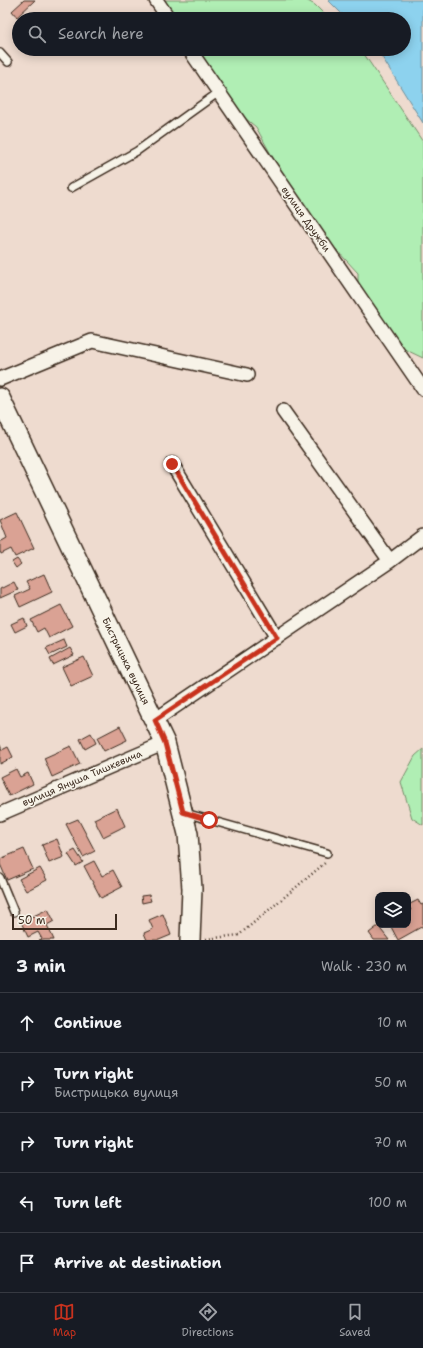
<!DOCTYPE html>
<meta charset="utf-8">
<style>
:root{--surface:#171b24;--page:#20242c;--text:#f1f3f6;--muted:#9ea1a6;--line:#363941;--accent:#c8321e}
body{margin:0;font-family:"Shantell Sans",sans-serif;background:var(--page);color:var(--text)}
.controls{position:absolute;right:12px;bottom:12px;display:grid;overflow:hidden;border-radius:8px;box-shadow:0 2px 10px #0003}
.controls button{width:36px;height:36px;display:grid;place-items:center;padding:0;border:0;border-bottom:1px solid var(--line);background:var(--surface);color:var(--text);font:20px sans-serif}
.scale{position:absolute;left:12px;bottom:10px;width:105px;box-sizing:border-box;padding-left:4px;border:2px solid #3b2a1e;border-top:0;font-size:11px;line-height:14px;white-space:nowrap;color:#3b2a1e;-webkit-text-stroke:3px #f7f3e8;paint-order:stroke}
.stop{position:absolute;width:12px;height:12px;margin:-9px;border:3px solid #c8321e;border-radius:50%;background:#fff}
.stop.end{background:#c8321e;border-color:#fff;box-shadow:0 1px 4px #0008}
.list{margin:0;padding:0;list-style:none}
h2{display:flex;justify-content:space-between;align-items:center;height:52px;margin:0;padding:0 16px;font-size:17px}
h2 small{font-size:13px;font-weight:400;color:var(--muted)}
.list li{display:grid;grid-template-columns:26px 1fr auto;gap:12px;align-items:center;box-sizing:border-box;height:60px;padding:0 16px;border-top:1px solid var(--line)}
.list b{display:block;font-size:15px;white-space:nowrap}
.list p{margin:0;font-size:13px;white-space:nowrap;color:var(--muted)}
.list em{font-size:13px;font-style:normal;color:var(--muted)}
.icon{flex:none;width:22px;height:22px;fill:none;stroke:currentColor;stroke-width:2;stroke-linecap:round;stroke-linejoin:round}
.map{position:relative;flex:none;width:423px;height:940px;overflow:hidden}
.search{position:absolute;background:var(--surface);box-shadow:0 2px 10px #0003;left:12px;right:12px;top:12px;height:44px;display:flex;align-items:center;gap:10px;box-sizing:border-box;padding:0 14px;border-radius:22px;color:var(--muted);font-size:15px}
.sheet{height:352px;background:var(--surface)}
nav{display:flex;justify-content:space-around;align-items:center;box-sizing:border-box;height:56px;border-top:1px solid var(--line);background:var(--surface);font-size:11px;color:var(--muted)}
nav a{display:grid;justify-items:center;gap:2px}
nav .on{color:var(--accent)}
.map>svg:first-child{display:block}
.green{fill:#b0eeb4;stroke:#768c69}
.water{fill:#8dd2ee;stroke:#6c8f9b}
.building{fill:#daa294;stroke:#3b2a1e}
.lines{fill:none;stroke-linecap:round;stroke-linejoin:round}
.lane-casing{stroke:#3b2a1e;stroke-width:10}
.street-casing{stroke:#3b2a1e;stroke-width:16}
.secondary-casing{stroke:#3b2a1e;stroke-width:22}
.path{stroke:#3b2a1e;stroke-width:2.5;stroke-dasharray:1 3;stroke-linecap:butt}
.lane{stroke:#f7f3e8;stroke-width:7}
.street{stroke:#f7f3e8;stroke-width:13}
.secondary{stroke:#f7f3e8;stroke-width:19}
.route{stroke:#c8321e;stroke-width:5}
.labels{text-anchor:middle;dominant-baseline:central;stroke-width:3;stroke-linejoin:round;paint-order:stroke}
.street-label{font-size:10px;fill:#3b2a1e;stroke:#f7f3e8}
</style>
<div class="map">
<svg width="423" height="940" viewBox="0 0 423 940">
<rect width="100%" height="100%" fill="#eedbcf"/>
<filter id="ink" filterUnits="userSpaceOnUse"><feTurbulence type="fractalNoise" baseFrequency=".025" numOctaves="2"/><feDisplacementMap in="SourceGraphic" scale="8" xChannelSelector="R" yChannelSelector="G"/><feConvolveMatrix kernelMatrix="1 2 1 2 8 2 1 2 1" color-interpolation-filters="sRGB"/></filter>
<g filter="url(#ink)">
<path class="green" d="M160,0H306L315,5L329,19H174Z
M195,49H360L362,51L423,142V358L400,347L358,286V273L334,247L312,218L273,158L256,127L240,114Z
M423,749V825L412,818L401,782L415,756Z"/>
<path class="water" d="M328,0H423V123L377,49H404V19H347Z"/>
<path class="building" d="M24,0H35L17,17L12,11Z
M17,512L34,548L15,557L11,549L1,554L0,551V542L7,538L0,520Z
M17,559L21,564L16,568L12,562Z
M44,574L52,592L20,607L15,596L30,589L26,582Z
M14,582L18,590L0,598V589Z
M61,605L72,626L49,638L44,628L37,632L31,620Z
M24,618L27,626L15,632L11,624Z
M64,640L67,647L50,655L46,648Z
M70,648L74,655L53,665L50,659Z
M84,657L93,676L71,686L62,667Z
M120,726L127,740L104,751L97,738Z
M91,733L96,743L85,749L80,739Z
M0,745L2,750L8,747L13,757L0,764Z
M71,746L80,764L52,777L44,758Z
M16,769L20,777L28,773L33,784L9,796L0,777Z
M117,808L125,826L103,837L94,819Z
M78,819L95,851L83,857L66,824Z
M57,839L64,857L49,863L42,845Z
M24,849L33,869L7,880L0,864V859Z
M75,850L83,862L76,866L68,854Z
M94,861L102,876L113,870L122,887L101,898L84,866Z
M40,868L47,880L26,891L19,879Z
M149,895L151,901L142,903L141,896Z
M418,900L421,905L423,904V926L398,940L390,925H408V911L411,910L408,905Z
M48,909L54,921L47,925L54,940H39L42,939L38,932L28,937L21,922Z
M163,914L171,935L159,940H147L144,933L153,929L149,920Z
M378,926L389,940H374L369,933Z"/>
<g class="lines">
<defs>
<path id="lane" d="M0,53L8,62
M71,188L137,151L219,92
M185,813L327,853
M0,878L14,912"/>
<path id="street" d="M156,0L169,19
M189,49L423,389
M0,379L92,341L247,375
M283,411L390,561
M172,464L277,638
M155,720L390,561L423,536
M0,814L165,743"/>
<path id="secondary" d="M0,398L165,743L188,834L192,889L190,940"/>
</defs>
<use href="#lane" class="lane-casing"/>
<use href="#street" class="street-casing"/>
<use href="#secondary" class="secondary-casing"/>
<path class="path" d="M206,939L239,935L325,863"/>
<use href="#lane" class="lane"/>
<use href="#street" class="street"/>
<use href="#secondary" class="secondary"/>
</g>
</g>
<g class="lines" filter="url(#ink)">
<path class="route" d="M172,464L277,638L155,720L165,743L183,812L209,820"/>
</g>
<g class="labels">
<g class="street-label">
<text transform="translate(306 219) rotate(55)">вулиця Дружби</text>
<text transform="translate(126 661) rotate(64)">Бистрицька вулиця</text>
<text transform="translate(82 778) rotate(-23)">вулиця Януша Тишкевича</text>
</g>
</g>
</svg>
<div class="controls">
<button><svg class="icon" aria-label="layers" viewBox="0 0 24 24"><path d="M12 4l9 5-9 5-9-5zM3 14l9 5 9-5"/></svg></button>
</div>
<div class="scale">50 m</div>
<div class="stop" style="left:209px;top:820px"></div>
<div class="stop end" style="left:172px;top:464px"></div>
<div class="search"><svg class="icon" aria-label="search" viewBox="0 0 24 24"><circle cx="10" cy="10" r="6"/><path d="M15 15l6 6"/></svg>Search here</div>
</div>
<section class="sheet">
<h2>3 min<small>Walk · 230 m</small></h2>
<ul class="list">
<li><svg class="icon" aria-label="ahead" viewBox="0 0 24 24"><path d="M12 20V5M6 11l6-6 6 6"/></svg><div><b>Continue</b></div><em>10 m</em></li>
<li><svg class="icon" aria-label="right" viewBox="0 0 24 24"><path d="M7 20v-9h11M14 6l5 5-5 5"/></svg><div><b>Turn right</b><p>Бистрицька вулиця</p></div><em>50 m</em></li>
<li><svg class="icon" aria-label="right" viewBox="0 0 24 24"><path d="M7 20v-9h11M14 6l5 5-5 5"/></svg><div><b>Turn right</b></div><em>70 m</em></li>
<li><svg class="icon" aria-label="left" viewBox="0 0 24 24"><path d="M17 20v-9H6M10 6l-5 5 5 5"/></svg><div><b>Turn left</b></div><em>100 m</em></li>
<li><svg class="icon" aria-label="arrive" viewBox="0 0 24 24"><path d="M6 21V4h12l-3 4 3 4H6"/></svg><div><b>Arrive at destination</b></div></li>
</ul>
</section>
<nav>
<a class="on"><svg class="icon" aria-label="map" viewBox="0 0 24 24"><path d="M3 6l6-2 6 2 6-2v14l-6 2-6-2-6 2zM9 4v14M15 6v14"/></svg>Map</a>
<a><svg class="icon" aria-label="directions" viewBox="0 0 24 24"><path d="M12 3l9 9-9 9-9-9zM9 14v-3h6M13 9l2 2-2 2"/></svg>Directions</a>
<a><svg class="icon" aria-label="saved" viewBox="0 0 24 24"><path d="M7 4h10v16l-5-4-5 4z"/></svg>Saved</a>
</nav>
